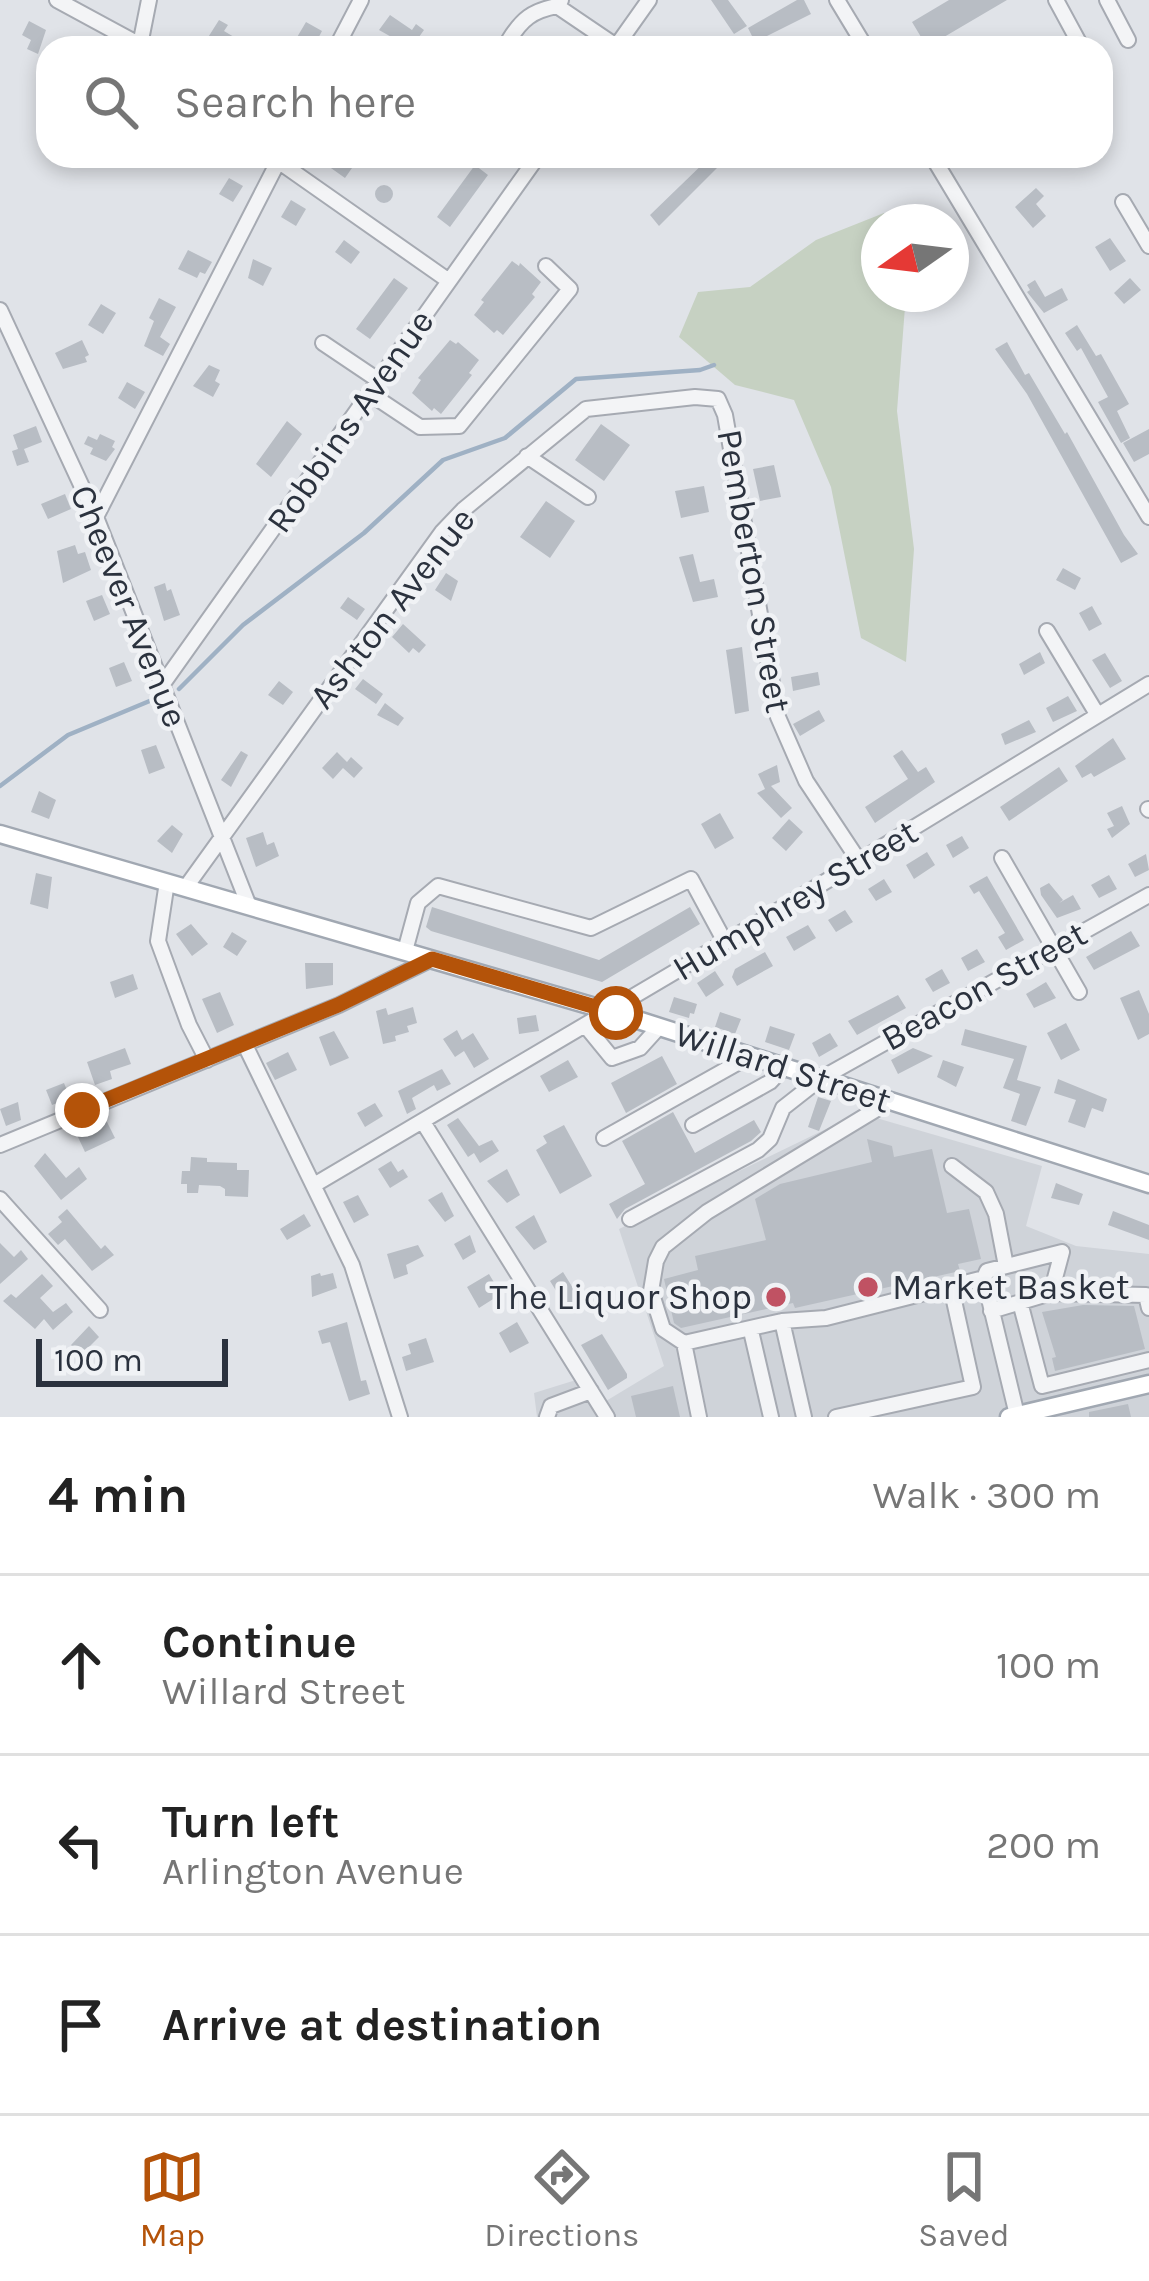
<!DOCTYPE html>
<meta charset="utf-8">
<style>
:root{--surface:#fff;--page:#f6f6f6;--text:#222;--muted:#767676;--line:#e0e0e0;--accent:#b45309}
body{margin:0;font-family:Karla,sans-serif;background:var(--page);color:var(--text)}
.compass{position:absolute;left:861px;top:204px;width:108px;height:108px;border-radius:50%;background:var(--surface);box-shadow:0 6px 18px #0003;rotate:256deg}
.scale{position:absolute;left:36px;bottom:30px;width:192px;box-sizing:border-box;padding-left:12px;border:6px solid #2b323e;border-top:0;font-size:33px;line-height:42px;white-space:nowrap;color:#2b323e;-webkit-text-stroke:9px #f0f2f5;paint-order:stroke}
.stop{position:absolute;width:36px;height:36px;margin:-27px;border:9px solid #b45309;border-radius:50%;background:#fff}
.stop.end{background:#b45309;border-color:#fff;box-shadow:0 3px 12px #0008}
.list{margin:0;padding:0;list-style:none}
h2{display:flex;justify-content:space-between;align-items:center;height:156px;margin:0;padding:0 48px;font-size:51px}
h2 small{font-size:39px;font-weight:400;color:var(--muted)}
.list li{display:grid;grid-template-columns:78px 1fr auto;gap:36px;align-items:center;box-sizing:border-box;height:180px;padding:0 48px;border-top:3px solid var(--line)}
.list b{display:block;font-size:45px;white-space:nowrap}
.list p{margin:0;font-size:39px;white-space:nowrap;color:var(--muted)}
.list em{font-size:39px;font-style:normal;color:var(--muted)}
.icon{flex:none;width:66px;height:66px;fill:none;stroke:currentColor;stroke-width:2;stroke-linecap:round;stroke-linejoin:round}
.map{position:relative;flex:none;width:1149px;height:1417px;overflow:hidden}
.search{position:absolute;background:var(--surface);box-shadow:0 6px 18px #0003;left:36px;right:36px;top:36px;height:132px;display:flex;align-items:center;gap:30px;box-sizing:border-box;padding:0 42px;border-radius:36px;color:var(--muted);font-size:45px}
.sheet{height:696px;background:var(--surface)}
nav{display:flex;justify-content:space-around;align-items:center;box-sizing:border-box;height:168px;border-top:3px solid var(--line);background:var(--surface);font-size:33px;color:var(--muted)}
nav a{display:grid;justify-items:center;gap:6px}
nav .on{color:var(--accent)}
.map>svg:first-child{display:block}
.built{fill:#cfd3d9}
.green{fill:#c6d1c2}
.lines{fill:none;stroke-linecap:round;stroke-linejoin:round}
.stream{stroke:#9fb1c4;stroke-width:4.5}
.building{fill:#b8bdc4}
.minor-casing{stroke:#a6aab2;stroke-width:18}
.major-casing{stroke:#a1a8b2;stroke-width:21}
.minor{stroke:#f3f4f6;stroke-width:14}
.major{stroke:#fff;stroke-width:16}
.route{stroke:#b45309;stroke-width:15}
.poi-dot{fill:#c05263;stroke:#f0f2f5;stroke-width:4.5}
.labels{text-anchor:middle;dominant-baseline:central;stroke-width:9;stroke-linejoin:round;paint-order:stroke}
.street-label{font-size:36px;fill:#2b323e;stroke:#f0f2f5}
.poi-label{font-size:36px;fill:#2b323e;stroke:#f0f2f5;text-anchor:start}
</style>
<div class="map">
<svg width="1149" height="1417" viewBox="0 0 1149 1417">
<rect width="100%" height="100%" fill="#e0e3e8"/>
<path class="built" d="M859,1113L1042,1166L1026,1226L1076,1246L1149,1254V1417H537L534,1393L576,1380L606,1401L664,1366L619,1229Z"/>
<path class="green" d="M884,213L887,222H879V294H906L897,411L914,549L906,662L861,638L831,487L794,400L735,385L679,337L698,292L750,287L816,240Z"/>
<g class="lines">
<path class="stream" d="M179,689L243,625L364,533L443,460L505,438L576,379L700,370L714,365
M0,786L68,735L152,700"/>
</g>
<path class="building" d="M711,0H728L747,26L734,34Z
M797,0H804L811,14L755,42L748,28Z
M949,0H1007L927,47L912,22Z
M390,15L412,30L416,24L424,30L411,48L379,30Z
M219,20L228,25L224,31L234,37L227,48L207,39Z
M29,21L46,30L38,54L27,49L31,40L22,35Z
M306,22L322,31L313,48H301L304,43L296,39Z
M314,156H345L342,161L352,168L345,178Z
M711,156L719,166L659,226L650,215Z
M475,165L488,175L450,227L437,217Z
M229,178L243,186L233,202L219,194Z
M375 194a9 9 0 1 1 18 0a9 9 0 1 1-18 0Z
M1036,188L1044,196L1036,204L1046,216L1033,228L1015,207Z
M291,200L306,209L296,226L281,217Z
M1110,238L1126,261L1110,271L1095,247Z
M344,240L360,252L351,264L335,252Z
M188,250L212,262L205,274L200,272L197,278L178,269Z
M253,259L272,268L263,286L248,278Z
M512,261L519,266L520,263L541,282L532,294L535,297L503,335L497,330L494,333L474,315L484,302L481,300Z
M394,278L408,288L370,339L356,329Z
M1130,278L1141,290L1124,304L1114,293Z
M1035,280L1045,297L1062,288L1068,300L1044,313L1027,292L1030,290L1027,285Z
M159,298L176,307L160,337L170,344L163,356L144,346L154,321L149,318Z
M101,304L116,313L103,334L88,325Z
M1077,325L1096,356L1101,354L1129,404L1117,411L1130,438L1121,443L1098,402L1108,397L1081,348L1077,351L1065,333Z
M82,340L89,355L85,357L87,362L63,369L55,353Z
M450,340L456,344L458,342L479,360L469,373L472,375L441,414L434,408L432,411L412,393L421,380L418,378Z
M1007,342L1025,375L1029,373L1065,434L1067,432L1124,535L1138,554L1121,563L1027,394L995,349Z
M209,365L220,370L215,381L220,384L213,397L193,386Z
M127,382L145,392L135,409L118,398Z
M287,421L302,434L271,477L256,464Z
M601,424L630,445L604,481L575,460Z
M36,426L42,442L24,449L29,462L17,466L12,451L18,449L13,435Z
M1149,429V454L1134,462L1123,443Z
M100,434L115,441L112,447L115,449L106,461L90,454L93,448L84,444L88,436L97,440Z
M774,465L781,497L760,501L753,469Z
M704,486L709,512L681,518L675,491Z
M65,494L71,509L48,519L41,504Z
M546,501L575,521L550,558L520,537Z
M75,545L78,554L85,552L91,570L63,583L57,551Z
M693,554L700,582L714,579L718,597L693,602L679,557Z
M1063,568L1081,578L1075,590L1056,580Z
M446,573L458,581L451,601L435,590Z
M165,583L167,591L171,589L180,615L164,621L154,587Z
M102,595L110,614L94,621L86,601Z
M348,597L365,609L357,620L340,608Z
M1092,606L1102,624L1089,631L1079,613Z
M403,624L426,645L419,653L413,648L409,653L392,637Z
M742,647L749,711L735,714L726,650Z
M1040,652L1045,663L1024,675L1019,664Z
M1105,653L1122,681L1110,688L1092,660Z
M124,662L132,681L116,687L109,668Z
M818,672L820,685L793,691L791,677Z
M363,679L383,694L376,704L355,689Z
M279,681L293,692L283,705L268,695Z
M1068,696L1077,711L1053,722L1046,708Z
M385,703L404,718L398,726L377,715Z
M819,710L825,721L800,736L793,724Z
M1029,720L1036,732L1005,745L1001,734Z
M1113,738L1126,759L1094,777L1091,773L1082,778L1075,766Z
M156,745L165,768L149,774L141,750Z
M902,750L918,772L926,767L935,782L875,823L865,807L908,779L893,756Z
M241,751L248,755L231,787L221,780Z
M337,752L347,762L351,757L363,768L354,778L343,768L333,779L322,768Z
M777,765L780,782L771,786L792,808L781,818L757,793L765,789L758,774Z
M1059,767L1068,781L1009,821L1000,807Z
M39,791L56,800L49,819L31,812Z
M1122,806L1130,824L1112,838L1107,829L1114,826L1107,813Z
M720,813L734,838L715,849L701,824Z
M789,819L803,832L786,851L772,838Z
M172,825L183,834L172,853L157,841Z
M263,832L267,845L274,842L279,856L256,867L246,838Z
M962,836L969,848L953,858L946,845Z
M927,852L935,865L914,879L906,865Z
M1146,854L1149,870L1135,877L1128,864Z
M36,873L52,877L48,909L30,904Z
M1109,875L1117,889L1099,898L1091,885Z
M987,876L1024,940L1006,950L998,937L1005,933L979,891L974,894L969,886Z
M884,879L892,892L876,901L868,889Z
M1049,883L1063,900L1059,903L1073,895L1081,909L1057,918L1041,895L1040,888Z
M432,907L599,960L690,907L700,924L602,982L431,931L426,927Z
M845,910L853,922L836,932L828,920Z
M191,924L208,944L192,956L176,934Z
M808,925L816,938L794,951L786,937Z
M1131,931L1140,946L1094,970L1086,957Z
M232,932L247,941L237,956L223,947Z
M977,949L985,962L968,971L961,958Z
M765,952L773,966L737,986L732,977L735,969Z
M305,963H333V985L306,989Z
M942,969L950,983L933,992L925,979Z
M715,971L724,985L706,997L697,983Z
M133,974L138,989L115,998L110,982Z
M1046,982L1056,998L1034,1008L1026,994Z
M1139,990L1149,1014V1034L1138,1040L1120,998Z
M220,992L234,1025L217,1033L202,999Z
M898,995L906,1008L857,1035L848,1021Z
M674,997L697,1004L694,1014L690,1013L689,1018L669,1012Z
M413,1007L417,1023L407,1026L409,1032L395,1036L396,1041L383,1044L376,1011L386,1008L388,1015Z
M720,1012L741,1019L735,1034L715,1027Z
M536,1015L539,1031L519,1034L517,1018Z
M1066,1023L1080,1050L1061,1060L1047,1033Z
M770,1026L795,1034L789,1050L765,1042Z
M965,1029L1027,1046L1017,1080L1041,1087L1026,1126L1011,1121L1020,1094L1003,1088L1014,1059L961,1045Z
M457,1030L462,1040L473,1033L489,1059L474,1068L464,1051L455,1057L443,1039Z
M334,1031L349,1058L330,1066L319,1037Z
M830,1033L838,1046L819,1057L812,1043Z
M125,1048L131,1064L110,1071L112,1079L95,1085L87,1062Z
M913,1048L933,1056L898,1074L891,1060Z
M288,1052L297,1070L275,1080L266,1063Z
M662,1056L677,1084L626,1113L611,1083Z
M568,1060L578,1077L549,1092L540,1076Z
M943,1060L964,1067L956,1087L937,1077Z
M442,1069L451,1084L437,1091L434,1085L412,1098L416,1109L407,1114L398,1091Z
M1058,1079L1107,1099L1103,1112L1092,1108L1085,1128L1068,1122L1076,1100L1054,1093Z
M64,1083L70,1098L52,1105L46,1090Z
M818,1097L831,1101L819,1131L808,1127Z
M18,1102L21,1120L6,1126L0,1109Z
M375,1103L383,1116L365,1127L357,1113Z
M673,1112L695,1153L754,1120L761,1132L751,1141L625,1209L617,1219L609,1204L645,1184L622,1141Z
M458,1118L479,1146L492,1140L499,1151L480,1163L474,1153L468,1157L447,1125Z
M107,1122L115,1138L85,1152L77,1135Z
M564,1125L592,1176L560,1194L536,1150L547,1143L543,1136Z
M867,1139L892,1146L894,1157L932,1149L947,1213L969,1209L981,1259L958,1264L960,1271L795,1308L793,1303L681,1328L674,1323L664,1279L698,1270L695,1256L766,1240L755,1199L780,1184L872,1162Z
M45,1153L66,1178L79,1167L87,1179L61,1200L34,1166Z
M191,1157L207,1158V1162L237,1163V1170H249L248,1197L225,1196V1189L220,1186L199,1185L198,1193H187V1184H181L182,1171H190Z
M391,1161L398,1172L403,1169L408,1177L390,1188L378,1169Z
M507,1169L520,1195L507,1203L487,1181Z
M1056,1183L1083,1194L1079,1205L1051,1198Z
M442,1192L454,1216L445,1222L428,1200Z
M358,1195L369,1215L354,1223L343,1202Z
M67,1209L101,1249L105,1245L114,1255L92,1271L65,1239L58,1245L48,1234L62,1222L58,1217Z
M1113,1211L1149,1225V1240L1108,1225Z
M304,1214L311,1226L287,1240L280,1229Z
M534,1215L547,1242L534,1250L515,1227Z
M470,1235L476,1252L463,1260L454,1244Z
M0,1243L14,1257L21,1250L28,1259L0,1284Z
M418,1245L424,1256L406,1265L408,1274L394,1279L387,1254Z
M563,1272L581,1301L568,1310L550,1281Z
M320,1273L321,1276L333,1273L337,1288L312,1297L311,1276Z
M42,1274L53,1286L40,1298L53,1312L66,1303L73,1312L53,1330L44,1319L35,1329L3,1301L11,1294L16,1298Z
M489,1274L501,1294L479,1308L467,1287Z
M1083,1305L1134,1306L1145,1349L1055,1371L1052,1358L1056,1357L1042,1312Z
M347,1322L361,1381L366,1380L370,1394L349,1401L330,1342L322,1344L318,1331Z
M517,1322L529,1343L510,1353L499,1333Z
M89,1326L99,1337L81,1355L71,1345Z
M602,1334L627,1374V1378L608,1390L581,1345Z
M426,1338L434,1362L406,1371L402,1357L411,1354L408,1344Z
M673,1386L680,1417H636L631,1396Z
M1128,1404L1131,1417H1089V1412Z"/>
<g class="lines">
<defs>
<path id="minor" d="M57,0L140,45L149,0
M837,0L866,48
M1056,0L1082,48
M1107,0L1128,40
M557,6L616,46
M509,40C522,19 532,11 557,6L561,0
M336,48L361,0
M615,48L649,0
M932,156L1149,517
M278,161L449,281
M1123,202L1149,246
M0,310L96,517L249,906
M323,343L378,380
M369,393L420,427L459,426L570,289L546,266
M527,456L588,497
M96,517L281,156
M1047,631L1097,714
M162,685L538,156
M1148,809L1149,810
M1002,858L1079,992
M167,882L158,941L189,1025L207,1060
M186,887L442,532L463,510L586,409L695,397L718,399L725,415L778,717L806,781L859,861
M405,951L418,903L438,886L591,928L691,879L725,942
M585,1025L612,1058L640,1048L659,1027
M245,1045L352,1265L400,1417
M423,1122L607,1417
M693,1125L770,1082L784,1067
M604,1138L750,1056
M0,1145L339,1005L432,959
M952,1166L986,1192L996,1214L1006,1266
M314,1185L761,921L1149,684
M0,1199L100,1310
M630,1219L758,1150L770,1139L783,1108L820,1079L1149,895
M984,1278L1017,1415
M1020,1302L1042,1386L1149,1360
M991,1311L1051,1293L1146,1295L1149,1308
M782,1321L804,1417
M751,1331L771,1417
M684,1343L663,1329L651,1291L656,1261L663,1247L707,1212L890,1101
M547,1417L551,1406L591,1391
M699,1417L684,1343L782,1321L826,1318L984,1278L987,1271L1062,1252L1051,1293
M836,1417L973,1387L951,1287"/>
<path id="major" d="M0,834L616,1013L1149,1184
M1009,1417L1149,1384"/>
</defs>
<use href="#minor" class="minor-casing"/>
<use href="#major" class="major-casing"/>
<use href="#minor" class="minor"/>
<use href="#major" class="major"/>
</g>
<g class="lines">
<path class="route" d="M82,1110L338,1005L432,959L616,1013"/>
</g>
<g class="poi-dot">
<circle cx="868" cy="1287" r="12"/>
<circle cx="776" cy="1297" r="12"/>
</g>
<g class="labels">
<g class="street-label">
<text transform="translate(350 421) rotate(-55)">Robbins Avenue</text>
<text transform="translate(754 571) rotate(80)">Pemberton Street</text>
<text transform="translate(129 606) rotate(68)">Cheever Avenue</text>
<text transform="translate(392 608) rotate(-52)">Ashton Avenue</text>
<text transform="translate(795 900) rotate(-31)">Humphrey Street</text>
<text transform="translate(984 986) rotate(-29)">Beacon Street</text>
<text transform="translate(783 1067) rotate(18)">Willard Street</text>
</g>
<g class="poi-label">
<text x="892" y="1287">Market Basket</text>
<text x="752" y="1297" text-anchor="end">The Liquor Shop</text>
</g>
</g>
</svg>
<svg class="compass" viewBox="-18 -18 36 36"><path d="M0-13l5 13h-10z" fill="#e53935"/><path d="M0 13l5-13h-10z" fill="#767676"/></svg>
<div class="scale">100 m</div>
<div class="stop" style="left:616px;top:1013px"></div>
<div class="stop end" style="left:82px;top:1110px"></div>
<div class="search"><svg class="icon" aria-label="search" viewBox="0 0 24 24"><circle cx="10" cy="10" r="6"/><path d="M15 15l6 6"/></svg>Search here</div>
</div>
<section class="sheet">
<h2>4 min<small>Walk · 300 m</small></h2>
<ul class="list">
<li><svg class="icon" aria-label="ahead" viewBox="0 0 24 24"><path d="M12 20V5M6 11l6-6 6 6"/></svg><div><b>Continue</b><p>Willard Street</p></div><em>100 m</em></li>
<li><svg class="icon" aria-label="left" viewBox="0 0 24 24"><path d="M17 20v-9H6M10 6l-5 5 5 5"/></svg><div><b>Turn left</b><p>Arlington Avenue</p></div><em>200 m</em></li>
<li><svg class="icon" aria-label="arrive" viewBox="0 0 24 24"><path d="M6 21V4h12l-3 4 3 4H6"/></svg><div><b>Arrive at destination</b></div></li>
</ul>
</section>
<nav>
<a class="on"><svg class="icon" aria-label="map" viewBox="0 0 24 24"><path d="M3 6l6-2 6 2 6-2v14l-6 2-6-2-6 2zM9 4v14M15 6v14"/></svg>Map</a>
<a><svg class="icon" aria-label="directions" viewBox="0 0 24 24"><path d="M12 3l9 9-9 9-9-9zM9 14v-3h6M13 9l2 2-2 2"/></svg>Directions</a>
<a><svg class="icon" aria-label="saved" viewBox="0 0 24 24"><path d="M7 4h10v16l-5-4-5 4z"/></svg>Saved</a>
</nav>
